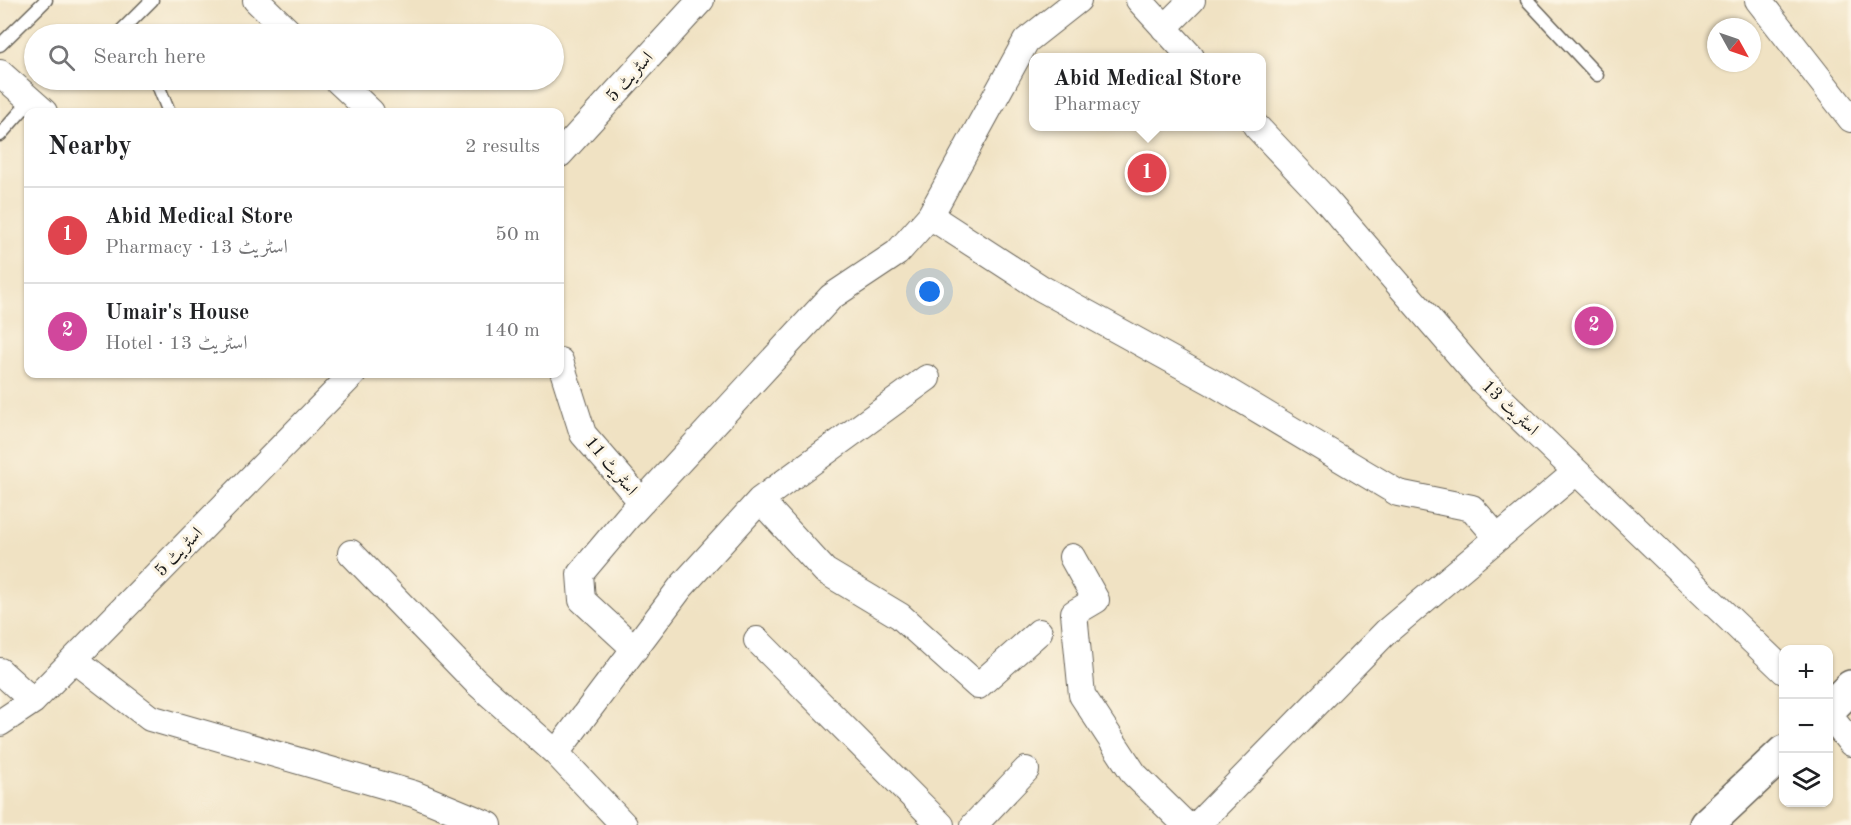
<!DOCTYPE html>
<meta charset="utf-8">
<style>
:root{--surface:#fff;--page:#f2f2f2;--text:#202124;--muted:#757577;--line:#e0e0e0;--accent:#7c3aed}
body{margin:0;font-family:"Old Standard TT",Amiri,serif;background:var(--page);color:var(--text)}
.controls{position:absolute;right:18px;bottom:18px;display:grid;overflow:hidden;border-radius:12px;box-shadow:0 2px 4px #0004}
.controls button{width:54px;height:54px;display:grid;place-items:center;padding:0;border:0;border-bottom:2px solid var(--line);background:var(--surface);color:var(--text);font:30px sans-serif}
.compass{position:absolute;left:1707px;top:18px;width:54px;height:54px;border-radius:50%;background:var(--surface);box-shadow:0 2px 4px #0004;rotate:130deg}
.you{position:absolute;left:930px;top:292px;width:21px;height:21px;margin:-15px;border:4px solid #fff;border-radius:50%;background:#1a73e8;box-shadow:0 0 0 9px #1a73e833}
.badge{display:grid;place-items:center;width:39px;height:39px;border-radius:50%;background:var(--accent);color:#fff;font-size:20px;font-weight:700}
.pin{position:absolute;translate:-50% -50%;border:3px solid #fff;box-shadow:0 2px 6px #0006}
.popup{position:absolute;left:1029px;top:53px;width:237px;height:78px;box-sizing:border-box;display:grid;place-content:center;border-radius:12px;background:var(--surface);filter:drop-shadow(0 2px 4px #0005);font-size:20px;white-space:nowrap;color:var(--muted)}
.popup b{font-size:22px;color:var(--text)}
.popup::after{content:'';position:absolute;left:50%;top:100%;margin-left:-12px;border:12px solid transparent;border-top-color:var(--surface)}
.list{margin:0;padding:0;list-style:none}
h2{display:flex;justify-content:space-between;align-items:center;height:78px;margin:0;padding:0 24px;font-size:26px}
h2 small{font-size:20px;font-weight:400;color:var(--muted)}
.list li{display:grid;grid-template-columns:39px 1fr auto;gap:18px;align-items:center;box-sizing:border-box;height:96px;padding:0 24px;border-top:2px solid var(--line)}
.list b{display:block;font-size:22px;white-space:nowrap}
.list p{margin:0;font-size:20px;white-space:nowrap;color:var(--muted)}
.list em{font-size:20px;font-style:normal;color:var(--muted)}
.icon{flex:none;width:33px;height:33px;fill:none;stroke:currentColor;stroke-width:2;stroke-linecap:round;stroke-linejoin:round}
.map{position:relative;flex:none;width:1851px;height:825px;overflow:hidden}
.search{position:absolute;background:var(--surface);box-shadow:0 2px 4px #0004;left:24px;top:24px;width:540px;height:66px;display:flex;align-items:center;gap:15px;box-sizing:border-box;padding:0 21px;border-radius:33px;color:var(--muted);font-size:22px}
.panel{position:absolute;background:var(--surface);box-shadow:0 2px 4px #0004;left:24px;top:108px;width:540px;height:270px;border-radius:12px}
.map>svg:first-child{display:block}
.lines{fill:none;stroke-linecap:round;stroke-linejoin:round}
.lane-casing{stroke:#666156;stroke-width:15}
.street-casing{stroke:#666156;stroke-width:28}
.secondary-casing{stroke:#666156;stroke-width:36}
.lane{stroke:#fff;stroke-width:12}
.street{stroke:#fff;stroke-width:26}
.secondary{stroke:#fff;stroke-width:33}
.labels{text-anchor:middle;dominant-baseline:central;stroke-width:6;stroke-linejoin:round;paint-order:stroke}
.street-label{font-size:18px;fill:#1c1c1c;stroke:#fcf5e5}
</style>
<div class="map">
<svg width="1851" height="825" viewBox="0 0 1851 825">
<rect width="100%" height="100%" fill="#fcf5e5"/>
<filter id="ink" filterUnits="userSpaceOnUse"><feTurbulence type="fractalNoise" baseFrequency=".0167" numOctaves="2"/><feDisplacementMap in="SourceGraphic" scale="12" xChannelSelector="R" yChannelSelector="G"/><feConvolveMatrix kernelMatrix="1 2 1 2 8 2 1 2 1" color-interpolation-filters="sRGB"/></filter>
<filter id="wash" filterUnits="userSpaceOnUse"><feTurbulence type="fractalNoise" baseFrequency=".008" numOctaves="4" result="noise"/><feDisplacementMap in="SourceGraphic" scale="24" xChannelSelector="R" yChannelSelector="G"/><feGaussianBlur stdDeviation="1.35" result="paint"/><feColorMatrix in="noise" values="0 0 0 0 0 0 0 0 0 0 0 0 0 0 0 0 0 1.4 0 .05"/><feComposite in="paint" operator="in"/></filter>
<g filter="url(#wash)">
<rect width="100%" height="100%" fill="#f0e2c3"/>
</g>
<g filter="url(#ink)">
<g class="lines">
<defs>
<path id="lane" d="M1527,0L1597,75
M118,34L152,0
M0,45L46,0
M156,80L168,110
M0,135L30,101"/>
<path id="street" d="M256,0L291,34
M1139,0L1191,57
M1758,0L1851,119
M1164,28L1192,0
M0,73L44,112
M337,80L371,112
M1256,126L1325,199L1483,382L1784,671
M560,154L701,0
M930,216L1041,288L1212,382L1398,493L1472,508L1498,538
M560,361L583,434L642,502
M760,500L825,571L900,616L978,686L1039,632
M351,553L475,681L556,753
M1072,557L1096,600L1074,613L1082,695L1134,774L1186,825
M757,640L941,825
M635,649L582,600L580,574L628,517L831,297L897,253L930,216L1026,41L1078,0
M74,659L150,718L414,794L489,825
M0,671L33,701
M1828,714L1851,743
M0,723L33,701L353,374
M624,825L556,753L681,587L760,500L927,378
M974,825L1026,770
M1197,825L1386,632L1576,472"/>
<path id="secondary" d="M1828,710L1851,687
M1706,825L1784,752"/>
</defs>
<use href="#lane" class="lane-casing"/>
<use href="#street" class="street-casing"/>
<use href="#secondary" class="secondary-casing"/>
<use href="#lane" class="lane"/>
<use href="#street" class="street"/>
<use href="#secondary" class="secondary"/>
</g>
</g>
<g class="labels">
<g class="street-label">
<text transform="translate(630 77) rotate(-48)">اسٹریٹ 5</text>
<text transform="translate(1510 408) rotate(44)">اسٹریٹ 13</text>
<text transform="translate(611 466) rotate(50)">اسٹریٹ 11</text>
<text transform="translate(179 552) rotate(-46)">اسٹریٹ 5</text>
</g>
</g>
</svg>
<div class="controls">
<button>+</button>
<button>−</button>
<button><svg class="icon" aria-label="layers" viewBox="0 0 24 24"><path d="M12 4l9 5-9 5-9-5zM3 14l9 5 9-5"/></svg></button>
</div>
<svg class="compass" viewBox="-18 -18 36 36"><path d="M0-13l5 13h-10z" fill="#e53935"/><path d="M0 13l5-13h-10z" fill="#757577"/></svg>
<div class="you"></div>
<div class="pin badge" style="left:1147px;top:173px;background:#e0444e">1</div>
<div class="popup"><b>Abid Medical Store</b>Pharmacy</div>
<div class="pin badge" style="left:1594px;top:326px;background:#d1479c">2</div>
<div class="search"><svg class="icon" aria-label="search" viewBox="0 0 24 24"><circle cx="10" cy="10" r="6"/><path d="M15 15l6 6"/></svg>Search here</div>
<section class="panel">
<h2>Nearby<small>2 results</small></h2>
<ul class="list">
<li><span class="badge" style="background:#e0444e">1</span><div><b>Abid Medical Store</b><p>Pharmacy · اسٹریٹ 13</p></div><em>50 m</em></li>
<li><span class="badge" style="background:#d1479c">2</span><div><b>Umair's House</b><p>Hotel · اسٹریٹ 13</p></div><em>140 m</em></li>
</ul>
</section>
</div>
